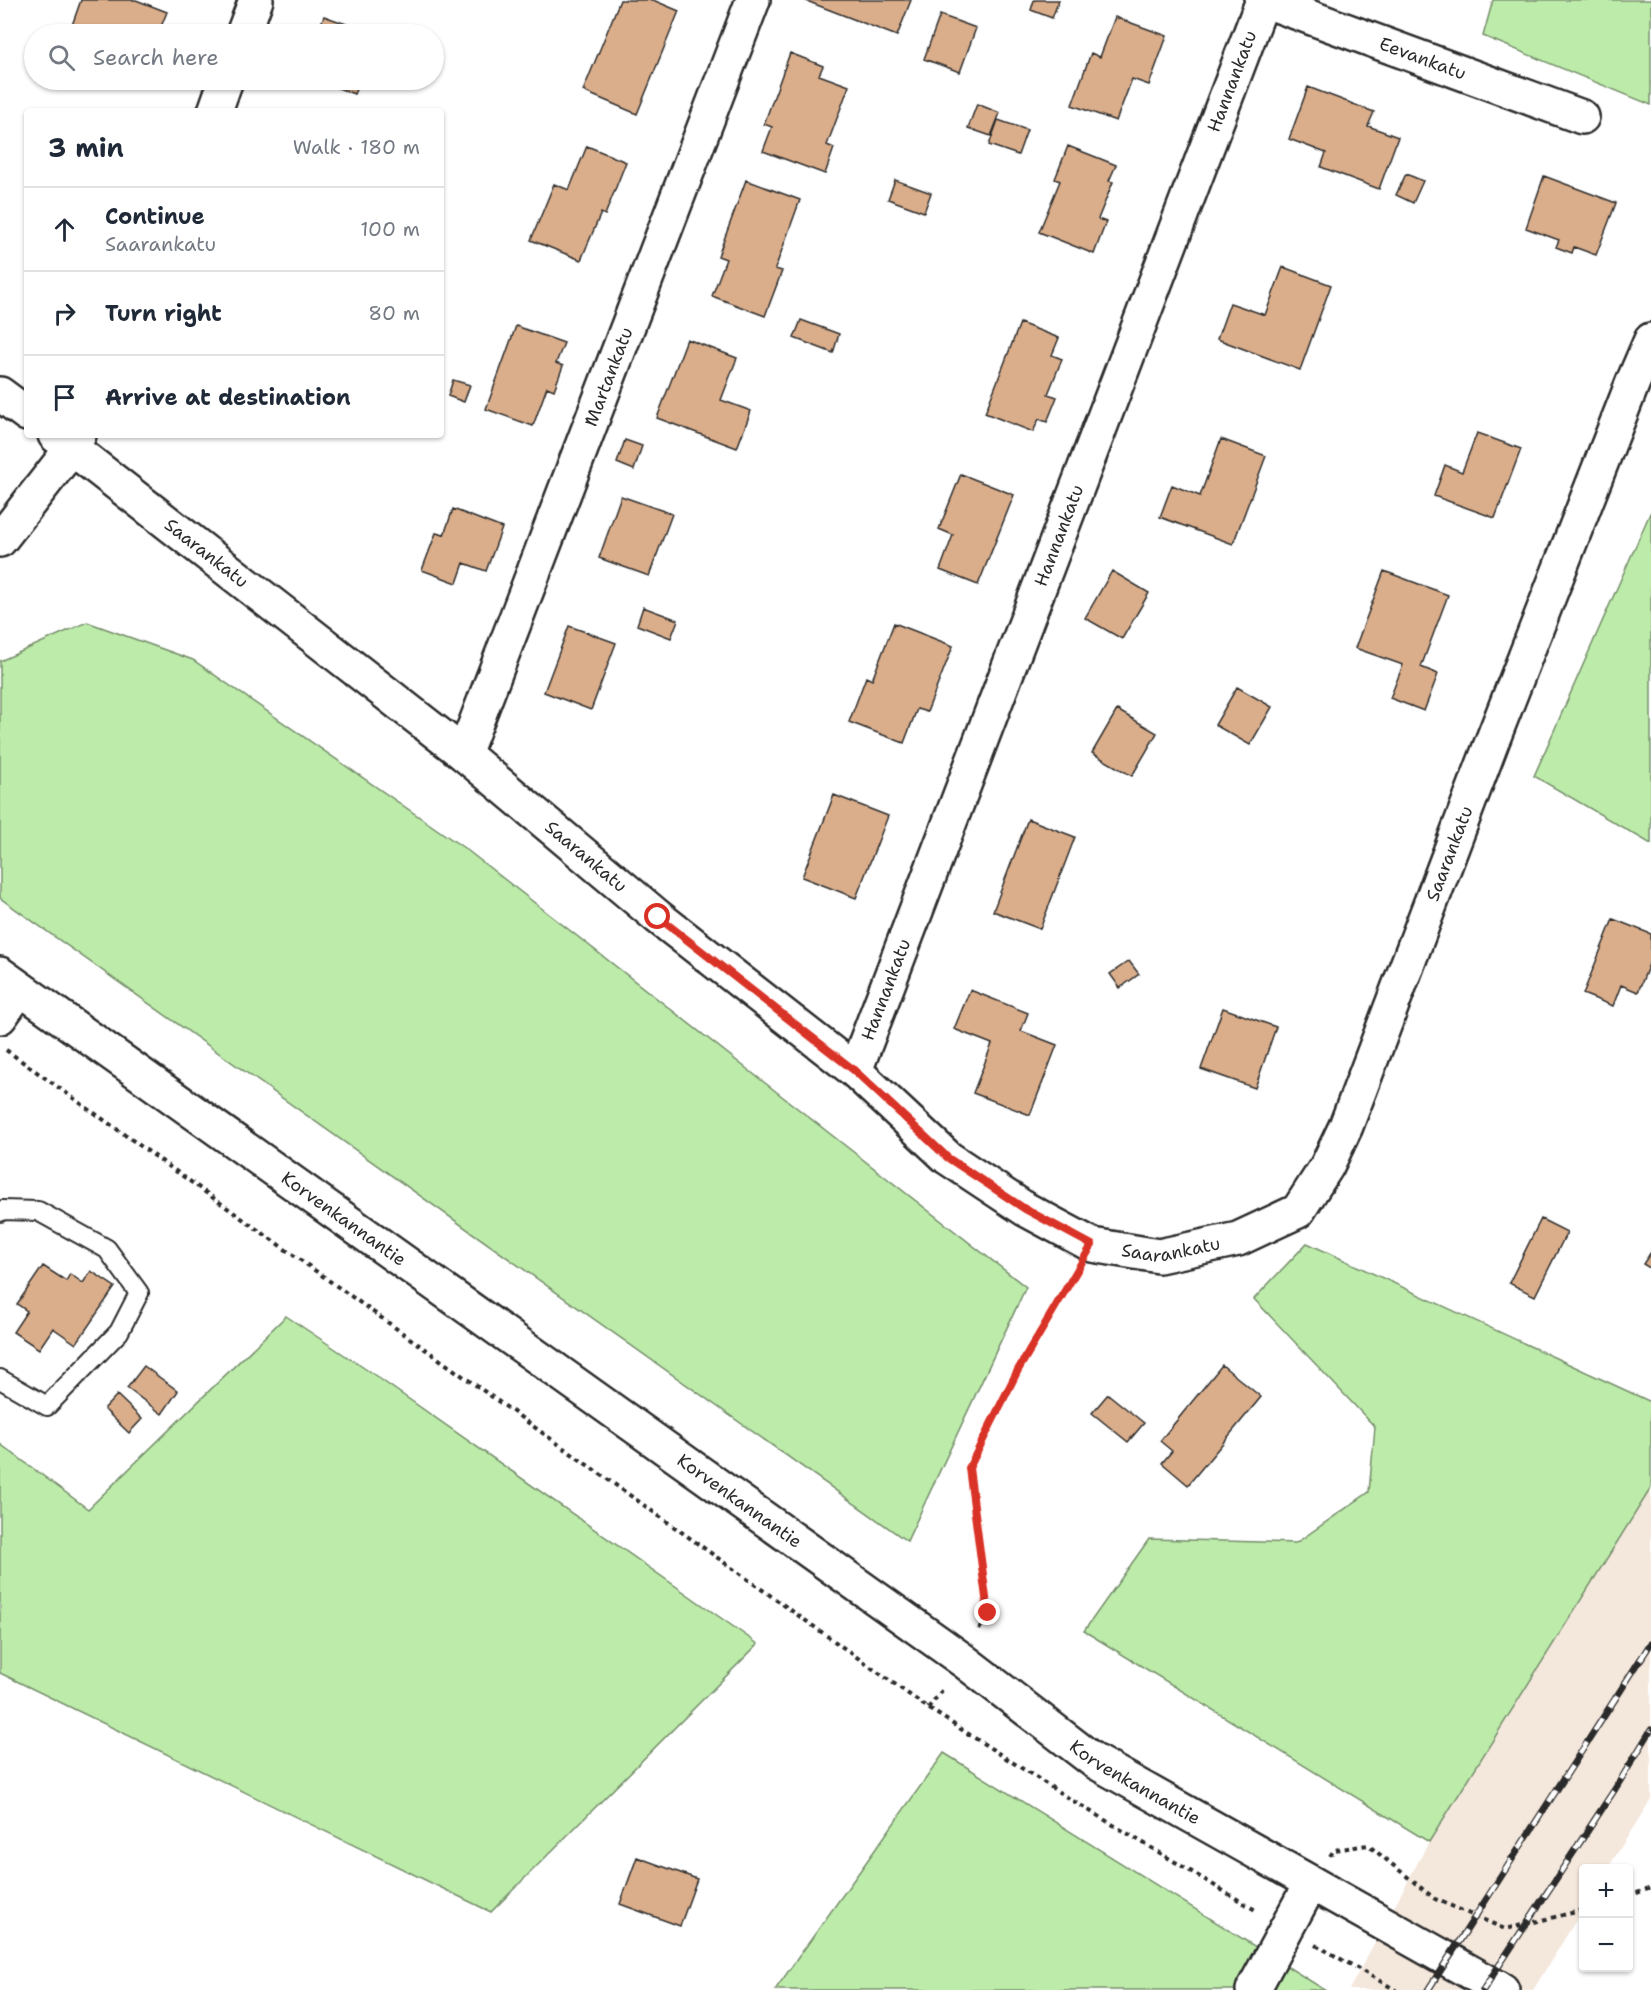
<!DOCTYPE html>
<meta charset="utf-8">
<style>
:root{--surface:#fff;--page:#f2f2f3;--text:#1f2937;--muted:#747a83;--line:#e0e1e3}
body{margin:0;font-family:"Shantell Sans",sans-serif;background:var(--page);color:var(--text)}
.controls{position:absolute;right:18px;bottom:18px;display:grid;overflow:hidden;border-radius:6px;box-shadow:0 2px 4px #0004}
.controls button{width:54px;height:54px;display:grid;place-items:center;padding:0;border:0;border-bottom:2px solid var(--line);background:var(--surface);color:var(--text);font:30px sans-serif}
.stop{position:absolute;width:18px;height:18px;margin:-14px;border:4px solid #d93025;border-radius:50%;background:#fff}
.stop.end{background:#d93025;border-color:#fff;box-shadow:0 2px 6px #0008}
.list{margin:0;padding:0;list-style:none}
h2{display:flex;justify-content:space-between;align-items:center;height:78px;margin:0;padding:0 24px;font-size:26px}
h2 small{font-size:20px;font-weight:400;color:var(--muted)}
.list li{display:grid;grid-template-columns:39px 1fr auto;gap:18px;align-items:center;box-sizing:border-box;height:84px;padding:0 24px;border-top:2px solid var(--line)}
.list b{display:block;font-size:22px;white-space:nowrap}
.list p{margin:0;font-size:20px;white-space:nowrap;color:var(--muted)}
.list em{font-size:20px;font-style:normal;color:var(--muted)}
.icon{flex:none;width:33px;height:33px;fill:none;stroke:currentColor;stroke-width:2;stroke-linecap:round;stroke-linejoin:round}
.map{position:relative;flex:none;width:1651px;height:1990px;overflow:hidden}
.search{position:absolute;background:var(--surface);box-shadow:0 2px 4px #0004;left:24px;top:24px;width:420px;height:66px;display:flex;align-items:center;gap:15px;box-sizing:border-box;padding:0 21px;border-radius:33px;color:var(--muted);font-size:22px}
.panel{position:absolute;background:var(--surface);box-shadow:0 2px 4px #0004;left:24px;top:108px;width:420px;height:330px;border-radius:6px}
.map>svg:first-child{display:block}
.built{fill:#f4e7dc}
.green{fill:#bdecaa;stroke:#748c6a;stroke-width:1.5}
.building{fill:#dbae8b;stroke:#2b2b2b;stroke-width:1.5}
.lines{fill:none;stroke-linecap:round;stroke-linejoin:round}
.lane-casing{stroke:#2b2b2b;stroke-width:22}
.street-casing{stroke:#2b2b2b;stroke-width:38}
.secondary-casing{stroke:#2b2b2b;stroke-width:38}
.path{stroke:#2b2b2b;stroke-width:4;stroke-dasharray:4.5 4.5;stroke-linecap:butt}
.lane{stroke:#fff;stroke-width:18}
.street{stroke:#fff;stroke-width:33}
.secondary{stroke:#fff;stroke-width:33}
.rail-casing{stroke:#2b2b2b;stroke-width:7}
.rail{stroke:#fff;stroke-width:4.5;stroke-dasharray:14;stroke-linecap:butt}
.route{stroke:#d93025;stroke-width:8}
.labels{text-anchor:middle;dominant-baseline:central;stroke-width:4.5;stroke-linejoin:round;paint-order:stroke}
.street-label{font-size:18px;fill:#2b2b2b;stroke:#fff}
</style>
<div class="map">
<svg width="1651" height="1990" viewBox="0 0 1651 1990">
<rect width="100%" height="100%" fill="#fff"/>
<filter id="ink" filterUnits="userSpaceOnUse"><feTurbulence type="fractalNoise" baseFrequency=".0167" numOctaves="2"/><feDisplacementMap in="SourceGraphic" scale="12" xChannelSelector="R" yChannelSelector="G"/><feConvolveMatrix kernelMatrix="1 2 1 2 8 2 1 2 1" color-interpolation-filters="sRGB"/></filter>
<g filter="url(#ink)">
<path class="built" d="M1651,1488V1799L1608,1868H1584L1583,1909L1533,1990H1349L1429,1842Z"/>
<path class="green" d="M1493,0H1651V105L1483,36Z
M1651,511V844L1534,776Z
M87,622L193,660L467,850L1026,1287L907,1541L0,898V661Z
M1307,1243L1651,1402V1488L1429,1842L1084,1631L1149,1539L1296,1543L1369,1492L1375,1427L1254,1299Z
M286,1316L373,1374L758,1644L491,1912L0,1673V1444L88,1509Z
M944,1753L1325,1990H775Z"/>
<path class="building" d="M81,0H136L167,12L158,34H81L70,31Z
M620,0H653L679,11L637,114L583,91Z
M804,0H911L897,36Z
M1034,0H1059L1052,18L1031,10Z
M940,15L976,28L960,72L924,59Z
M324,16L374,34H317Z
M1115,17L1167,36L1149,85L1132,79L1116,121L1072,105L1091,53L1100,57Z
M790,53L823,66L819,75L849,86L827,145L834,148L825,174L763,151L772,127L764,124Z
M317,80H360L354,94Z
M1308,87L1374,112L1368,126L1398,137L1379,189L1321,167L1326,153L1289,139Z
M977,104L1000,113L991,136L968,128Z
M998,120L1027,130L1018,155L989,145Z
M587,146L626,162L605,215L601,213L581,260L531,240L554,184L569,190Z
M1068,146L1116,165L1109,181L1113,182L1098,219L1106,222L1094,254L1039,232L1060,181L1055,179Z
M1406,174L1423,181L1413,203L1396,195Z
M1544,176L1616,203L1596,255L1574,247L1572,253L1556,247L1559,240L1526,228Z
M746,180L800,200L775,269L782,271L765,316L712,296L726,259L718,256Z
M895,180L931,193L924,212L888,199Z
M1283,267L1331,285L1300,370L1217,339L1230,303L1265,315Z
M801,320L839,334L833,353L794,338Z
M1020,323L1059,338L1052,355L1062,359L1048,394L1057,397L1047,422L1039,419L1033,432L985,413Z
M516,326L564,343L556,363L563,366L554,390L547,387L533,426L486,409Z
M687,339L737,358L721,400L751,411L737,448L657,418Z
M453,380L470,385L464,402L448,396Z
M1477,433L1521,449L1495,518L1434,496L1445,465L1462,472Z
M1221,439L1266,456L1233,544L1160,517L1172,485L1200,496Z
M625,440L642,446L634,470L617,463Z
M961,474L1014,495L978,585L940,570L953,535L939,529Z
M621,496L672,514L649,576L599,558Z
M453,509L502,528L486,571L464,563L457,583L422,570L436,533L444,535Z
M1112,571L1149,593L1122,639L1085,618Z
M1384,571L1448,595L1421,667L1438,674L1424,711L1390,698L1403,665L1355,648Z
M643,607L678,620L671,638L637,625Z
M894,623L953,646L927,712L917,709L904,743L849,722L866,677L872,680Z
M569,626L616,643L591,710L544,692Z
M1237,687L1272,707L1250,745L1215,725Z
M1117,710L1157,733L1132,776L1092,753Z
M834,795L888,816L856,898L802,877Z
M1028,819L1075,837L1040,929L993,911Z
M1613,919L1651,934V959L1638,992L1621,985L1613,1006L1583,994Z
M1129,961L1139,974L1120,988L1110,974Z
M970,990L1028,1013L1021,1031L1057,1045L1030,1115L973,1093L992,1044L954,1029Z
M1223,1008L1276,1027L1255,1088L1201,1069Z
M1541,1219L1567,1232L1535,1296L1509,1283Z
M1651,1252V1269L1643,1264Z
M43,1266L66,1281L70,1274L83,1283L91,1271L115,1287L76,1344L53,1328L39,1349L13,1332L27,1311L17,1304Z
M1222,1365L1261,1397L1188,1485L1162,1463L1172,1451L1160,1441Z
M144,1366L178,1391L162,1414L127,1388Z
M1108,1394L1144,1423L1128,1442L1092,1413Z
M117,1395L142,1419L129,1433L104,1409Z
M637,1857L697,1879L680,1926L620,1904Z"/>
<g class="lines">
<defs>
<path id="lane" d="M0,1212L2,1210L38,1211L107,1249L139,1293L119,1332L47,1406L0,1379"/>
<g id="street">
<path id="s1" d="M1263,0L1582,117"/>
<path d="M243,34L256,0"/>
<path d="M215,111L226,80"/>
<path d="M0,394L27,414"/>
<path id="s2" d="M55,435L464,754L658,917L855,1071L948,1158L1025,1209L1092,1245L1159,1256L1238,1239L1298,1211L1327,1166L1346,1126L1493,739L1633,382L1651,340"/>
<path d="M0,540L72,448L79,435"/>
<path id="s3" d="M464,754L753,0"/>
<path d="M0,1017L20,989"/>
<path id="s4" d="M855,1071L1263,0"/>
<path d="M1253,1990L1311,1883"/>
</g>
<g id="secondary">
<path id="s5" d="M0,974L964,1661L1094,1761L1502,1990"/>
</g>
</defs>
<use href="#lane" class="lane-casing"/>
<use href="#street" class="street-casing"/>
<use href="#secondary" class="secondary-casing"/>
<path class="path" d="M6,1050L928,1708L1065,1796L1257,1911
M979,1630L988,1613L969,1468L1018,1370L1074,1275
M928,1708L944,1688
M1330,1856L1334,1850L1368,1845L1435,1899L1505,1929L1584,1910
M1628,1896L1651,1888
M1316,1945L1396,1990"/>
<use href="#lane" class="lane"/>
<use href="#street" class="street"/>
<use href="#secondary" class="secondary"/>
<defs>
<path id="rail" d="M1428,1990L1651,1643
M1483,1990L1615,1789L1651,1730"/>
</defs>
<use href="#rail" class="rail-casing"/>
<use href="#rail" class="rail"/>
</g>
</g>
<g class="lines" filter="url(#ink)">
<path class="route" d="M658,917L855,1071L948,1158L1025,1209L1092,1245L1018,1370L969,1468L988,1613"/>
</g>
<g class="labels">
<g class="street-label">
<text stroke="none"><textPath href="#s1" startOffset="170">Eevankatu</textPath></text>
<text stroke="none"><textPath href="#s4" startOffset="1059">Hannankatu</textPath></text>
<text stroke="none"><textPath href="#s3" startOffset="404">Martankatu</textPath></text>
<text stroke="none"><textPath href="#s4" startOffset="573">Hannankatu</textPath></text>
<text stroke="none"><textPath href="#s2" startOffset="192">Saarankatu</textPath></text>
<text stroke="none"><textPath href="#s2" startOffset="1922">Saarankatu</textPath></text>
<text stroke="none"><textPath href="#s2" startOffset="678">Saarankatu</textPath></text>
<text stroke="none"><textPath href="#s4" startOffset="87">Hannankatu</textPath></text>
<text stroke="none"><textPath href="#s5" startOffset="422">Korvenkannantie</textPath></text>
<text stroke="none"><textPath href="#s2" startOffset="1398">Saarankatu</textPath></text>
<text stroke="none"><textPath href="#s5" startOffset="908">Korvenkannantie</textPath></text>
<text stroke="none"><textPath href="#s5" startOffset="1394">Korvenkannantie</textPath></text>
</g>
</g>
</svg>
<div class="controls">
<button>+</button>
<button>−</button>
</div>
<div class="stop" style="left:658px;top:917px"></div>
<div class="stop end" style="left:988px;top:1613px"></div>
<div class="search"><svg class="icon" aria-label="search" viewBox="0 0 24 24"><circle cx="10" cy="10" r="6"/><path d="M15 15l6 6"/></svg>Search here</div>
<section class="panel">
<h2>3 min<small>Walk · 180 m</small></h2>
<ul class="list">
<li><svg class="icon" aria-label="ahead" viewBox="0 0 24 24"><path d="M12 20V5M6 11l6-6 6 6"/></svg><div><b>Continue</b><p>Saarankatu</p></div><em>100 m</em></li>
<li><svg class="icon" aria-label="right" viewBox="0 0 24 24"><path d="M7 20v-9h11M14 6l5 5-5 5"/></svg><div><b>Turn right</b></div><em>80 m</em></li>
<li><svg class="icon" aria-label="arrive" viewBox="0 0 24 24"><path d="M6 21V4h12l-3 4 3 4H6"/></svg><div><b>Arrive at destination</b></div></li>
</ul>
</section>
</div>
